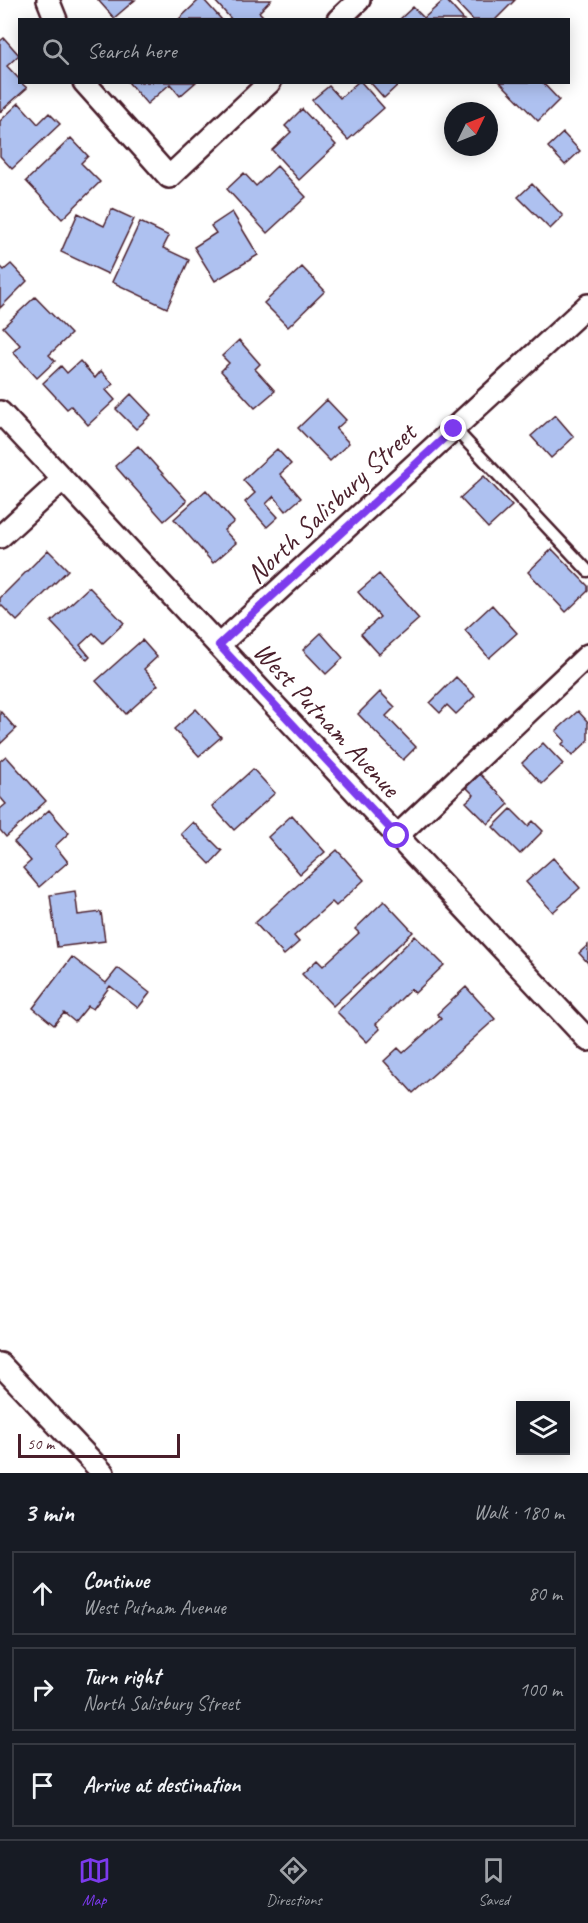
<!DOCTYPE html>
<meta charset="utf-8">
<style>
:root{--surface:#171b24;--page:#20242c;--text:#f1f3f6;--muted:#9ea1a6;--line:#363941;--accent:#7c3aed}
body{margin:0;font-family:Caveat,sans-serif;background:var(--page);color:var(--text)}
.controls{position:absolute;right:18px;bottom:18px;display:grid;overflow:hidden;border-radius:0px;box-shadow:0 3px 15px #0003}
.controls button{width:54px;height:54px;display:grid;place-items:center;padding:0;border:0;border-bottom:2px solid var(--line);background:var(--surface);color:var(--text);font:30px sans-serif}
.compass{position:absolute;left:444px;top:102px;width:54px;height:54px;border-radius:50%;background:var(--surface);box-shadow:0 3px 15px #0003;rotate:47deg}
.scale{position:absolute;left:18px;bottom:15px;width:162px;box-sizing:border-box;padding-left:6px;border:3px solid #4a1f2b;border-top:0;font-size:16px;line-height:21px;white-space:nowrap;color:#4a1f2b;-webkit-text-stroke:4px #fff;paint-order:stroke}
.stop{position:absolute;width:18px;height:18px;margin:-14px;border:4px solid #7c3aed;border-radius:50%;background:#fff}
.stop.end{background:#7c3aed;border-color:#fff;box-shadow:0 2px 6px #0008}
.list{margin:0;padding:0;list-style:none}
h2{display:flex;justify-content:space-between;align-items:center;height:78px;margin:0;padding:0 24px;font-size:26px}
h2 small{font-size:20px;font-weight:400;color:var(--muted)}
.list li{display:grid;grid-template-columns:39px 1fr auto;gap:18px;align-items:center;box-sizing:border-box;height:84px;margin:0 12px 12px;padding:0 12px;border:2px solid var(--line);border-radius:0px}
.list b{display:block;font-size:22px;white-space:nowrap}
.list p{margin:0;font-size:20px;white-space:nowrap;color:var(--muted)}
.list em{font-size:20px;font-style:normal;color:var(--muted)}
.icon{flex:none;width:33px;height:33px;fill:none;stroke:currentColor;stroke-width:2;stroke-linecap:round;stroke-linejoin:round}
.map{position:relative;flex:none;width:588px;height:1473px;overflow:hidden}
.search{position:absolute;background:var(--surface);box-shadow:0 3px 15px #0003;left:18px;right:18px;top:18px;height:66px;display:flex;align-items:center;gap:15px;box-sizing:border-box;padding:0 21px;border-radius:0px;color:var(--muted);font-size:22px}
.sheet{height:366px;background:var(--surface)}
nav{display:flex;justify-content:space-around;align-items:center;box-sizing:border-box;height:84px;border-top:2px solid var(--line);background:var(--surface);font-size:16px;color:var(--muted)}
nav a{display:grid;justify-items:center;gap:3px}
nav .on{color:var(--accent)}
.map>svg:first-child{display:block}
.building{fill:#aec1f0;stroke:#4a1f2b;stroke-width:1.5}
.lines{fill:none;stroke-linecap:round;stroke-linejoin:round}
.service-casing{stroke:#4a1f2b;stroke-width:15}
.minor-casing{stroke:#4a1f2b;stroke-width:26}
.service{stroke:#fff;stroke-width:10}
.minor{stroke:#fff;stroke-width:21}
.route{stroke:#7c3aed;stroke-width:8}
.labels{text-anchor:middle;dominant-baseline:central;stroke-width:4.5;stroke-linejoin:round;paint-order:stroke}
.street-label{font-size:28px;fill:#4a1f2b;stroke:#fff}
</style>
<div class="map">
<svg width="588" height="1473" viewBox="0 0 588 1473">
<rect width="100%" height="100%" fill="#fff"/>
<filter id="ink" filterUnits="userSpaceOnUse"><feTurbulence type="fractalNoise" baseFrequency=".0167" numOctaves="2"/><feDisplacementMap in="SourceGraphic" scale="12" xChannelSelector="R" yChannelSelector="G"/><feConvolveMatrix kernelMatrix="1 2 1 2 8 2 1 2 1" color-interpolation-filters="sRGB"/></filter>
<g filter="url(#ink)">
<path class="building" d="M98,0H135L114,18Z
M199,0H204L222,20H178Z
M216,0H271L259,12L265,18L263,20H232L215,1Z
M444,0H446L464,20H399L413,7L424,18Z
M454,0H515L495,20H473Z
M4,38L19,55L7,66L20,80V82L27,88L0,112V41Z
M128,82H196L180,96L170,84L147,104Z
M358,82H361L384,108L348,140L312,100L329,86L340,98Z
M370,82H401L384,98Z
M500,82H542L559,100L538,121Z
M19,103L38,124L49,113L60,124L12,169L0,156V121Z
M302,109L336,145L299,180L272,150L291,132L285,126Z
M563,133L580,151L565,165L548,147Z
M71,138L88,156L81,163L100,182L62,219L26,181Z
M277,166L306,197L267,233L227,189L244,173L256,186Z
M532,184L563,216L550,229L518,197Z
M112,209L134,219L108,274L61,252L78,213L104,226Z
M232,212L258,255L215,281L194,247L216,233L211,226Z
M140,222L169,236L163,248L189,260L167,308L112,282Z
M11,264L27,281L0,308V266L4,270Z
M302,267L325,291L288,327L264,303Z
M35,297L71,334L49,355L55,361L37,378L13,352L20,345L3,327Z
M239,340L260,364L255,369L275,391L255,408L221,371L229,363L222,356Z
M80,361L95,378L101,371L113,384L106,390L115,400L88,425L71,406L67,409L43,383L61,366L67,373Z
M131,394L151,415L136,429L116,409Z
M327,400L346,420L336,429L349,443L330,461L298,428Z
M555,415L574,437L551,458L531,436Z
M138,446L187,501L164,521L115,466Z
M277,449L291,464L280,474L301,498L286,511L274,496L266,504L278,517L267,527L245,502L255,493L243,480Z
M484,476L512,506L488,528L460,498Z
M206,490L234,522L224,530L236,543L213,563L174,519Z
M552,549L588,586V591L566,612L528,572Z
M48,550L68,570L17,621L0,604V598Z
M379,574L419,619L379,654L361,634L380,617L358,592Z
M89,587L124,623L103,643L93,633L80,645L90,657L87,660L51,622Z
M492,605L517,633L489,658L465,630Z
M321,633L343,658L326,674L303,650Z
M142,640L157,657L144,669L158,685L126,714L96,681Z
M456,677L475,696L456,714L447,705L440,713L430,703Z
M380,692L395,707L386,716L416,747L403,760L358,714Z
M196,709L221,737L199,756L174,729Z
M0,711L16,729L0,744Z
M578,711L588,722V741L572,756L562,744L565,741L556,731Z
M543,743L563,764L542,784L522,763Z
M6,756L46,801L6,837L0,830V809L6,804L0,797V761Z
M253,769L275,793L234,830L212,806Z
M480,774L509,804L488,824L466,802L474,795L466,787Z
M511,809L528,826L533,821L543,831L520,854L493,827Z
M49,810L69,833L55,846L68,862L39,887L23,868L31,861L14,842Z
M292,815L325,852L300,874L268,837Z
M193,822L222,851L210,864L181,834Z
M337,850L364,880L336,906L332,902L294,936L299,942L284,955L255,923Z
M553,858L580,888L553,912L526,882Z
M75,891L78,915L101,912L105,941L57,947L50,895Z
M384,901L413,932L333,1006L302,974L317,960L323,966L359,933L355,929Z
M415,936L444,965L415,993L411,989L376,1024L380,1029L367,1042L337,1012Z
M588,945V963L579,953Z
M72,957L106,983L118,968L150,993L138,1008L110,986L93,1009L88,1006L75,1022L64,1013L54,1025L33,1008Z
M466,987L495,1019L413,1093L384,1061L398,1048L403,1053L441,1019L437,1014Z"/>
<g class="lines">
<defs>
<path id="service" d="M454,428L588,571"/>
<path id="minor" d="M48,0L56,20
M338,20L359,0
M84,82L169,177L270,82
M0,412L588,1040
M0,537L63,479
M219,645L588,305
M397,836L588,655
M0,1364L103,1473"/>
</defs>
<use href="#service" class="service-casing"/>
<use href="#minor" class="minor-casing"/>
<use href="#service" class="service"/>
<use href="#minor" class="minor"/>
</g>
</g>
<g class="lines" filter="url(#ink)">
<path class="route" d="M397,836L219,645L454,429"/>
</g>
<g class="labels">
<g class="street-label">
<text transform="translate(331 503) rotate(-43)">North Salisbury Street</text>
<text transform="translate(327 719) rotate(47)">West Putnam Avenue</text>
</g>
</g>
</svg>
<div class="controls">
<button><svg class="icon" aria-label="layers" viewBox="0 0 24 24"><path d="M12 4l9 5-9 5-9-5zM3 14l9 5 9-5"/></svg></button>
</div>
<svg class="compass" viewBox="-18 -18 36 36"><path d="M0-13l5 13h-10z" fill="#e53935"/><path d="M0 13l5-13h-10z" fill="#9ea1a6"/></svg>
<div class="scale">50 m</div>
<div class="stop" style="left:397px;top:836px"></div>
<div class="stop end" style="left:454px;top:429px"></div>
<div class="search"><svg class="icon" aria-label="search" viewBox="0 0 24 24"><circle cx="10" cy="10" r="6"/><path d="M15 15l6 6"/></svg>Search here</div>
</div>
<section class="sheet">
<h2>3 min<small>Walk · 180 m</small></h2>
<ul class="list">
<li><svg class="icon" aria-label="ahead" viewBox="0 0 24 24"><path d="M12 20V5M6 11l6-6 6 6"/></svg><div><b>Continue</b><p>West Putnam Avenue</p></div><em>80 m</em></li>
<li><svg class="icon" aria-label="right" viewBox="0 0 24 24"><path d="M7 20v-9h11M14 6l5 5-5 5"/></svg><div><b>Turn right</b><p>North Salisbury Street</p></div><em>100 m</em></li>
<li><svg class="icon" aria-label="arrive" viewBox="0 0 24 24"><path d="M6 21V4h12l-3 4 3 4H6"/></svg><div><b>Arrive at destination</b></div></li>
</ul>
</section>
<nav>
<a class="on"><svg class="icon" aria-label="map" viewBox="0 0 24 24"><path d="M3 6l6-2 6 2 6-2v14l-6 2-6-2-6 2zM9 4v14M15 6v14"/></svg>Map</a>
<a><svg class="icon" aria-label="directions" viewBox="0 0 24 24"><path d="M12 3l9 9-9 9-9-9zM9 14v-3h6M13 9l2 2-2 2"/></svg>Directions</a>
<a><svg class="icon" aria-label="saved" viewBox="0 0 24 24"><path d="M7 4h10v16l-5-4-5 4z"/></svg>Saved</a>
</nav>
